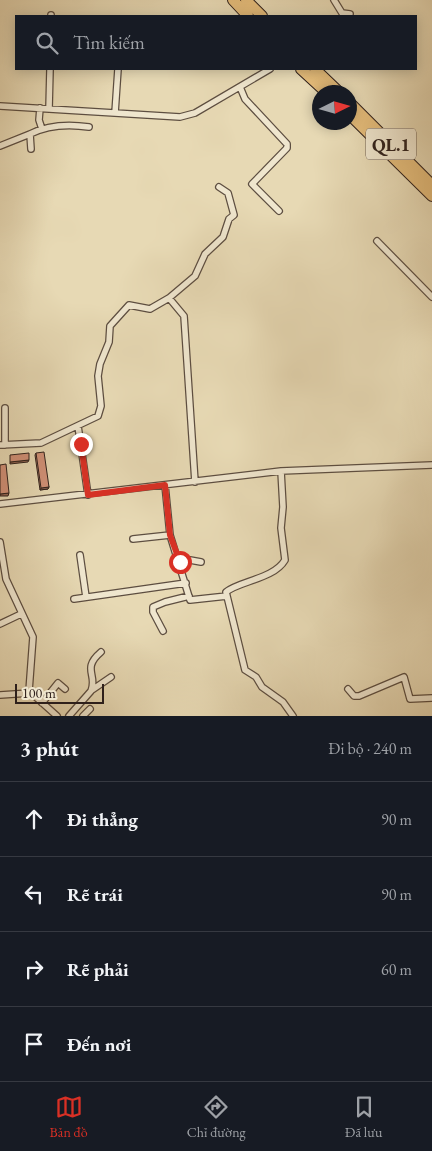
<!DOCTYPE html>
<html lang="vi">
<meta charset="utf-8">
<style>
:root{--surface:#171b24;--page:#20242c;--text:#f1f3f6;--muted:#9ea1a6;--line:#363941;--accent:#d93025}
body{margin:0;font-family:"EB Garamond",serif;background:var(--page);color:var(--text)}
.compass{position:absolute;left:312px;top:85px;width:45px;height:45px;border-radius:50%;background:var(--surface);box-shadow:0 2px 12px #0003;rotate:85deg}
.scale{position:absolute;left:15px;bottom:12px;width:89px;box-sizing:border-box;padding-left:5px;border:2px solid #2f201b;border-top:0;font-size:14px;line-height:18px;white-space:nowrap;color:#2f201b;-webkit-text-stroke:4px #efe6ce;paint-order:stroke}
.stop{position:absolute;width:15px;height:15px;margin:-11px;border:4px solid #d93025;border-radius:50%;background:#fff}
.stop.end{background:#d93025;border-color:#fff;box-shadow:0 1px 5px #0008}
.list{margin:0;padding:0;list-style:none}
h2{display:flex;justify-content:space-between;align-items:center;height:65px;margin:0;padding:0 20px;font-size:21px}
h2 small{font-size:16px;font-weight:400;color:var(--muted)}
.list li{display:grid;grid-template-columns:32px 1fr auto;gap:15px;align-items:center;box-sizing:border-box;height:75px;padding:0 20px;border-top:1px solid var(--line)}
.list b{display:block;font-size:19px;white-space:nowrap}
.list em{font-size:16px;font-style:normal;color:var(--muted)}
.icon{flex:none;width:28px;height:28px;fill:none;stroke:currentColor;stroke-width:2;stroke-linecap:round;stroke-linejoin:round}
.map{position:relative;flex:none;width:432px;height:716px;overflow:hidden}
.search{position:absolute;background:var(--surface);box-shadow:0 2px 12px #0003;left:15px;right:15px;top:15px;height:55px;display:flex;align-items:center;gap:12px;box-sizing:border-box;padding:0 18px;border-radius:0px;color:var(--muted);font-size:19px}
.sheet{height:365px;background:var(--surface)}
nav{display:flex;justify-content:space-around;align-items:center;box-sizing:border-box;height:70px;border-top:1px solid var(--line);background:var(--surface);font-size:14px;color:var(--muted)}
nav a{display:grid;justify-items:center;gap:2px}
nav .on{color:var(--accent)}
.map>svg:first-child{display:block}
.lines{fill:none;stroke-linecap:round;stroke-linejoin:round}
.minor-casing{stroke:#5d4e41;stroke-width:8}
.trunk-casing{stroke:#2f201b;stroke-width:12}
.minor{stroke:#efe6ce;stroke-width:5.5}
.trunk{stroke:#e4bc7a;stroke-width:10}
.wall{fill:#b47c66;stroke:#2f201b}
.shaded-wall{fill:#926553;stroke:#2f201b}
.building{fill:#d19077;stroke:#2f201b}
.route{stroke:#d93025;stroke-width:6}
.labels{text-anchor:middle;dominant-baseline:central;stroke-width:4.5;stroke-linejoin:round;paint-order:stroke}
.shield{fill:#efe6ce;stroke:#695b51;stroke-width:1}
.shield-label{font-size:18px;font-weight:bold;fill:#2f201b}
</style>
<div class="map">
<svg width="432" height="716" viewBox="0 0 432 716">
<rect width="100%" height="100%" fill="#e7d9b4"/>
<filter id="stains"><feTurbulence type="fractalNoise" baseFrequency=".004" numOctaves="4"/><feColorMatrix values="0 0 0 0 .2 0 0 0 0 .09 0 0 0 0 .02 0 0 0 .5 -.17"/></filter>
<radialGradient id="worn" r=".72"><stop offset=".6" stop-color="#630" stop-opacity="0"/><stop offset="1" stop-color="#630" stop-opacity=".3"/></radialGradient>
<g class="lines">
<defs>
<path id="minor" d="M334,0L342,13L350,14
M51,16V15
M240,87L245,99L287,144V148L252,184L279,211
M0,106L180,117L195,113L270,69
M40,108L39,120L42,129
M49,109L50,69
M115,113L118,69
M0,146L30,134
M31,149L30,134C48,125 69,124 89,127
M377,241L432,297
M169,298L195,276L205,254L223,237L229,219L234,215L228,193L219,187
M78,426L88,495
M0,445L41,443L98,416L101,406L98,376L100,364L109,342L110,326L129,305L150,309L169,298L184,316L195,482
M5,445V408
M281,471L283,507L281,528L285,560C274,579 239,581 226,592L245,670L256,677L262,687L283,702L293,716
M165,485L170,535L190,600L227,596
M0,504L281,471L432,465
M133,539L170,535
M0,542L6,579L33,637L29,691L57,716
M80,555L86,597
M180,562L190,560L201,562
M74,599L186,583
M0,624L21,614
M163,631L153,612V607L165,602L189,596
M348,689L354,696H359L404,677L410,699L432,698
M92,690L111,677
M0,695L30,693
M42,703L58,683L65,689
M69,716L91,691C98,675 81,669 101,652
M83,716L90,709"/>
<path id="trunk" d="M233,0L248,16
M246,0L262,16
M301,69L326,92
M315,69L339,92
M350,103L432,185
M350,115L432,196"/>
</defs>
<use href="#minor" class="minor-casing"/>
<use href="#trunk" class="trunk-casing"/>
<use href="#minor" class="minor"/>
<use href="#trunk" class="trunk"/>
</g>
<path class="wall" d="M36,453L49,487L48,489L40,490L35,455Z"/>
<path class="shaded-wall" d="M29,460L28,462L10,464V462Z
M49,487L48,489L40,490L41,488Z
M9,493L8,496H0V494Z"/>
<path class="building" d="M44,452L49,487L41,488L36,453Z
M29,453V460L10,462V455Z
M6,464L9,493L0,494V465Z"/>
<g class="lines">
<path class="route" d="M81,444L88,495L165,485L170,535L180,562"/>
</g>
<g class="labels">
<rect class="shield" x="366" y="128.5" width="50" height="31" rx="4"/>
<g class="shield-label">
<text x="391" y="144">QL.1</text>
</g>
</g>
<rect width="100%" height="100%" filter="url(#stains)"/>
<rect width="100%" height="100%" fill="url(#worn)"/>
</svg>
<svg class="compass" viewBox="-18 -18 36 36"><path d="M0-13l5 13h-10z" fill="#e53935"/><path d="M0 13l5-13h-10z" fill="#9ea1a6"/></svg>
<div class="scale">100 m</div>
<div class="stop" style="left:180px;top:562px"></div>
<div class="stop end" style="left:81px;top:444px"></div>
<div class="search"><svg class="icon" aria-label="search" viewBox="0 0 24 24"><circle cx="10" cy="10" r="6"/><path d="M15 15l6 6"/></svg>Tìm kiếm</div>
</div>
<section class="sheet">
<h2>3 phút<small>Đi bộ · 240 m</small></h2>
<ul class="list">
<li><svg class="icon" aria-label="ahead" viewBox="0 0 24 24"><path d="M12 20V5M6 11l6-6 6 6"/></svg><div><b>Đi thẳng</b></div><em>90 m</em></li>
<li><svg class="icon" aria-label="left" viewBox="0 0 24 24"><path d="M17 20v-9H6M10 6l-5 5 5 5"/></svg><div><b>Rẽ trái</b></div><em>90 m</em></li>
<li><svg class="icon" aria-label="right" viewBox="0 0 24 24"><path d="M7 20v-9h11M14 6l5 5-5 5"/></svg><div><b>Rẽ phải</b></div><em>60 m</em></li>
<li><svg class="icon" aria-label="arrive" viewBox="0 0 24 24"><path d="M6 21V4h12l-3 4 3 4H6"/></svg><div><b>Đến nơi</b></div></li>
</ul>
</section>
<nav>
<a class="on"><svg class="icon" aria-label="map" viewBox="0 0 24 24"><path d="M3 6l6-2 6 2 6-2v14l-6 2-6-2-6 2zM9 4v14M15 6v14"/></svg>Bản đồ</a>
<a><svg class="icon" aria-label="directions" viewBox="0 0 24 24"><path d="M12 3l9 9-9 9-9-9zM9 14v-3h6M13 9l2 2-2 2"/></svg>Chỉ đường</a>
<a><svg class="icon" aria-label="saved" viewBox="0 0 24 24"><path d="M7 4h10v16l-5-4-5 4z"/></svg>Đã lưu</a>
</nav>
